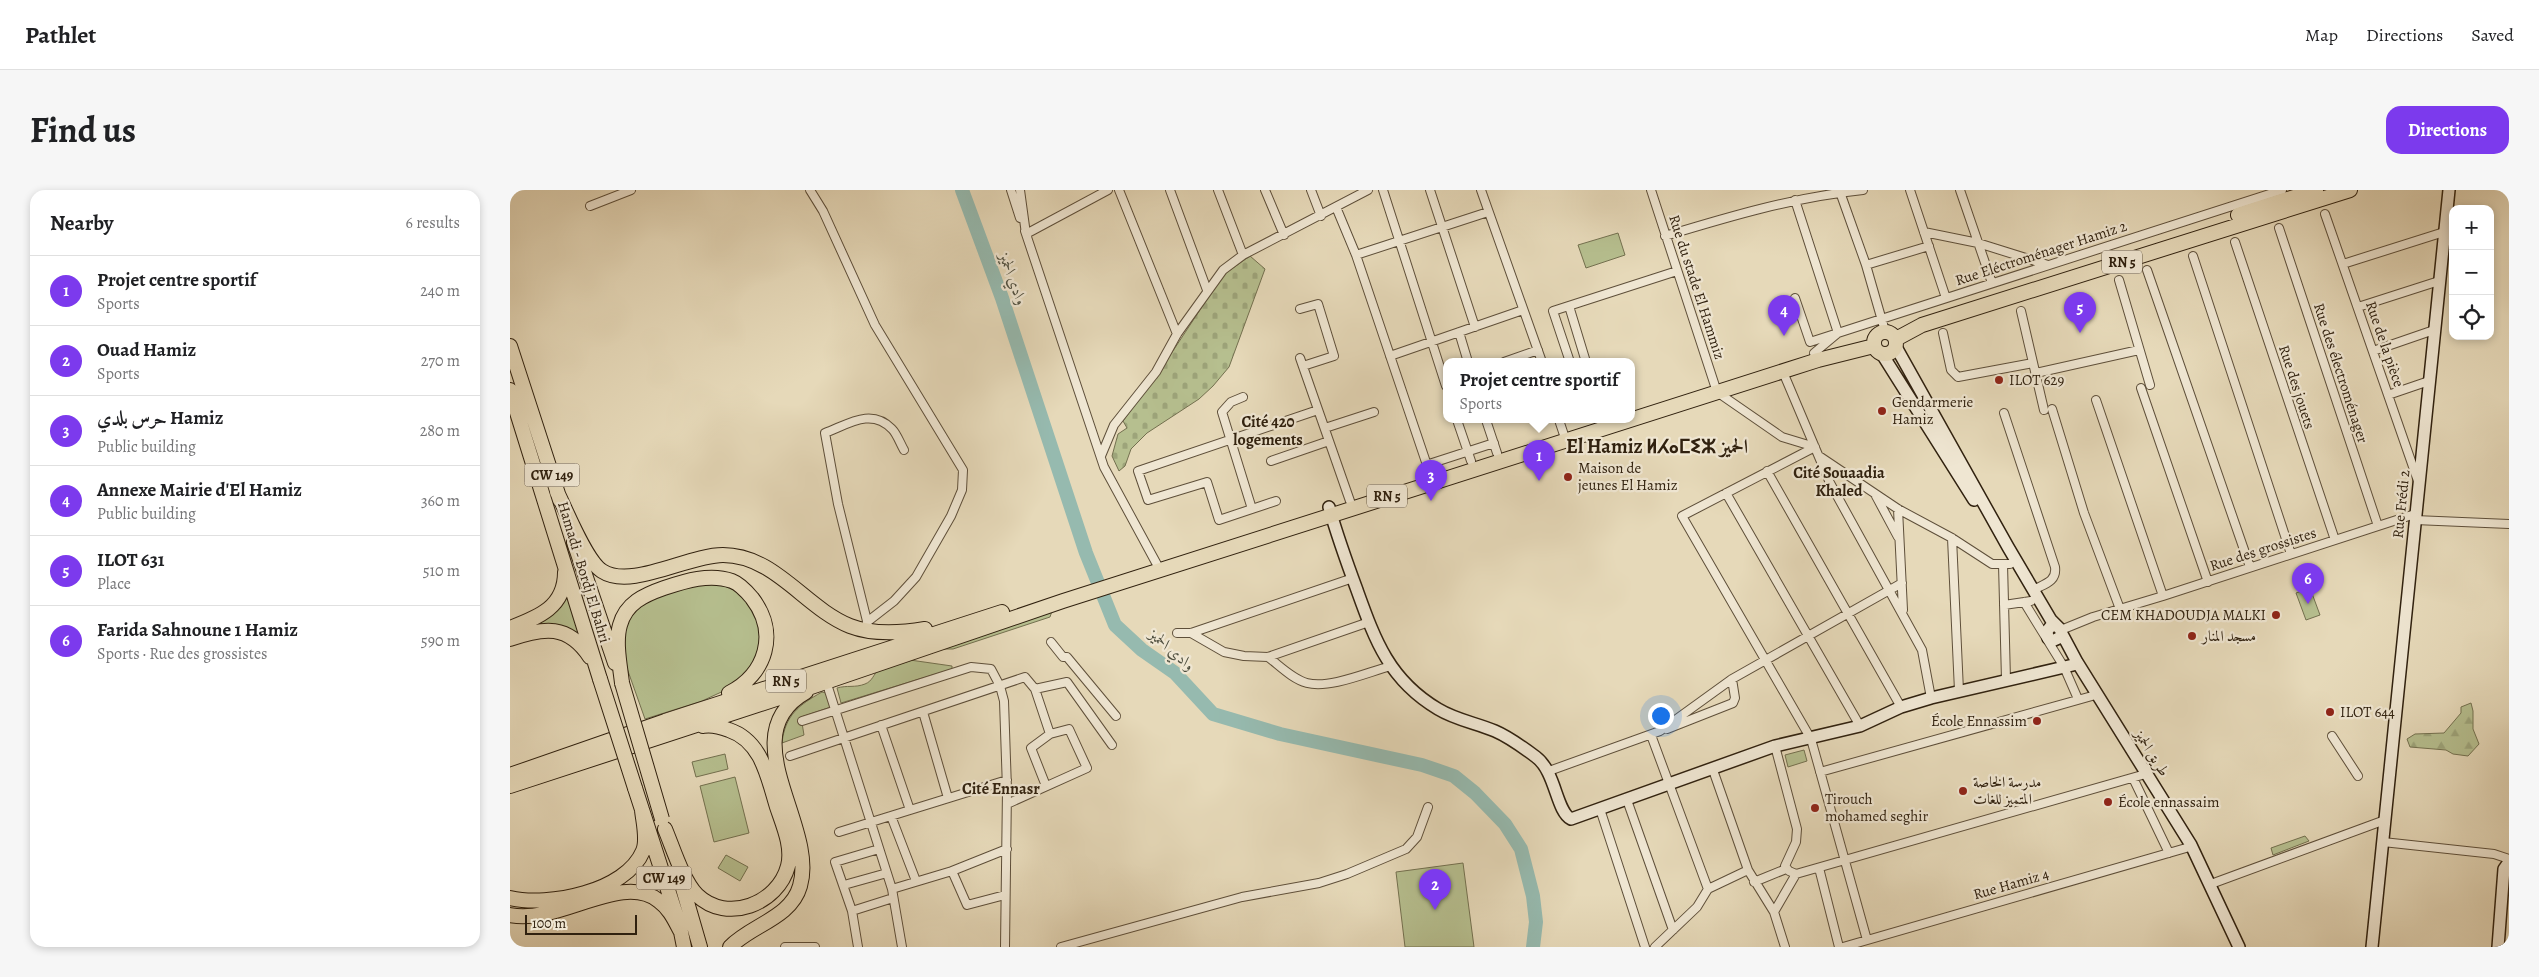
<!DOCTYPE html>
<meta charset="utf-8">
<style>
:root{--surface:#fff;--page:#f6f6f6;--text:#202124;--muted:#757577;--line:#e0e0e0;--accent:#7c3aed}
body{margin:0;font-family:Alegreya,Amiri,"Noto Sans Tifinagh",serif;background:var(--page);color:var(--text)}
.controls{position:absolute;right:15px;top:15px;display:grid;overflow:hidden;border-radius:10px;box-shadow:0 2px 8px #0003}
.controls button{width:45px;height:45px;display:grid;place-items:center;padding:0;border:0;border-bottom:1px solid var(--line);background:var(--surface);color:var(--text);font:25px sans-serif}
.scale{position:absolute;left:15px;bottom:12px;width:112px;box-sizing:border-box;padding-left:5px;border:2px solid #30210f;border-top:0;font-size:14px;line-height:18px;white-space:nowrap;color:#30210f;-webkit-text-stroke:4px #efe6d2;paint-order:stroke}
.you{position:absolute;left:1150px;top:525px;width:18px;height:18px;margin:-12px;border:4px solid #fff;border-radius:50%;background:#1a73e8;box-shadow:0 0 0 8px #1a73e833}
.badge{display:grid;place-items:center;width:32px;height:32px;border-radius:50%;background:var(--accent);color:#fff;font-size:16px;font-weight:700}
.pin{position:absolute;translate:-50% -41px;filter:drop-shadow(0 1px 2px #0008)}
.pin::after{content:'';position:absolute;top:26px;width:18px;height:15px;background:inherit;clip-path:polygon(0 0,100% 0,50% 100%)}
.popup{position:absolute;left:933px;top:168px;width:192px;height:65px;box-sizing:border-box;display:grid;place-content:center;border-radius:10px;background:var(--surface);filter:drop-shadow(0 1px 4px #0005);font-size:16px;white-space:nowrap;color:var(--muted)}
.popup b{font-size:19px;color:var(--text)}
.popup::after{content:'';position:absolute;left:50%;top:100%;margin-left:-10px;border:10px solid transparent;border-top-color:var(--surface)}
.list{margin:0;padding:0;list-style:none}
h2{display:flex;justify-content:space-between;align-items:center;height:65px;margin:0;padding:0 20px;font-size:21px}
h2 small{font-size:16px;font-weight:400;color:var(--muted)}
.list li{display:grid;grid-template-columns:32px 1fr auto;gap:15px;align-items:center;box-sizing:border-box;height:70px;padding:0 20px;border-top:1px solid var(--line)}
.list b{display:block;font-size:19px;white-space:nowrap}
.list p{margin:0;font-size:16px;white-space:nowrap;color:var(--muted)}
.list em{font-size:16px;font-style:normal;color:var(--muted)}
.icon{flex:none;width:28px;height:28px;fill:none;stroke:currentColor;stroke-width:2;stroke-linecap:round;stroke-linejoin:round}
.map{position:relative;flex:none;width:1999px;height:757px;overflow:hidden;border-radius:15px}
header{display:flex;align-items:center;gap:30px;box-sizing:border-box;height:70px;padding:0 25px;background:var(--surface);border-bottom:1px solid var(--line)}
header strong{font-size:24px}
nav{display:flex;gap:28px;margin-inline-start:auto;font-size:18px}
.intro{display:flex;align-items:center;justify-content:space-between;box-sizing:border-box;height:120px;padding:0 30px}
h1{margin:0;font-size:35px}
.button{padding:12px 22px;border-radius:15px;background:var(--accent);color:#fff;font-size:18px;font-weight:700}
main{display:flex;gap:30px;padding:0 30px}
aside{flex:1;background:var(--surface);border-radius:15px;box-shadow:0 2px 8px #0003}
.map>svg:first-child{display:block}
.green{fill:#b6bf8f;stroke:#73704f}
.forest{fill:url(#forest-firs);stroke:#73704f}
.cemetery{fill:url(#cemetery-stones);stroke:#73704f}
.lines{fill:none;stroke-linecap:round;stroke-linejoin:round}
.river{stroke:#96baaf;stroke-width:14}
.street-casing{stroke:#5e4f3a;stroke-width:10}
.secondary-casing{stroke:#30210f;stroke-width:14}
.highway-casing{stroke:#30210f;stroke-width:16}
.street{stroke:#efe6d2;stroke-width:8}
.secondary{stroke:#efe6d2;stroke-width:11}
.highway{stroke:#e6d9b9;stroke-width:14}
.highway-bridge-casing{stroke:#30210f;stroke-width:16;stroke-linecap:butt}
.highway-bridge{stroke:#e6d9b9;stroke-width:14}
.poi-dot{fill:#8f2418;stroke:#efe6d2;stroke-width:2}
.labels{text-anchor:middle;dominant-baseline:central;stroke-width:4.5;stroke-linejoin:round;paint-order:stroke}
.shield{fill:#efe6d2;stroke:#695c4a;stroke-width:1}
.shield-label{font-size:14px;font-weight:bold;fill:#30210f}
.street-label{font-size:15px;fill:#30210f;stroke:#efe6d2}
.poi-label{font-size:15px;fill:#30210f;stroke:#efe6d2;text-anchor:start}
.water-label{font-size:16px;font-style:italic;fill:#4f4f3f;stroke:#efe6d2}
.neighbourhood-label{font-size:16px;font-weight:bold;fill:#30210f;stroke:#efe6d2}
.district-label{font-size:20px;font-weight:bold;fill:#30210f;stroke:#efe6d2}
</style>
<header>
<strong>Pathlet</strong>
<nav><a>Map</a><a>Directions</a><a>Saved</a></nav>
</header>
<div class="intro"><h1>Find us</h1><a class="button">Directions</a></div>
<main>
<aside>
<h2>Nearby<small>6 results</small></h2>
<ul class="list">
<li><span class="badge">1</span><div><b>Projet centre sportif</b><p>Sports</p></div><em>240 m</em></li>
<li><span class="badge">2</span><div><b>Ouad Hamiz</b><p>Sports</p></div><em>270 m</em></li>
<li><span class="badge">3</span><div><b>حرس بلدي Hamiz</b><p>Public building</p></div><em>280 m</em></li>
<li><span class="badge">4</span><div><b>Annexe Mairie d'El Hamiz</b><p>Public building</p></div><em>360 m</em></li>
<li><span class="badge">5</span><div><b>ILOT 631</b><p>Place</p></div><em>510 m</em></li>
<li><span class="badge">6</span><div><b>Farida Sahnoune 1 Hamiz</b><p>Sports · Rue des grossistes</p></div><em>590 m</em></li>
</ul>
</aside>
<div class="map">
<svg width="1999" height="757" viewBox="0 0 1999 757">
<defs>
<pattern id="forest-firs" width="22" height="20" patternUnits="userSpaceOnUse" patternTransform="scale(1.25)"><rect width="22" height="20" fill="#b6bf8f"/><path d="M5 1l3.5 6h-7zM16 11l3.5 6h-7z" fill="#9da47a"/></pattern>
<pattern id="cemetery-stones" width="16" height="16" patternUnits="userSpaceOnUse" patternTransform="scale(1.25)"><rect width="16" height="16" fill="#b6bf8f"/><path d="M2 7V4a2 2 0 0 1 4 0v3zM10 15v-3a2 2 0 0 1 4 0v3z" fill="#9da47a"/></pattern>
</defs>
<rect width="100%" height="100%" fill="#e6d9b9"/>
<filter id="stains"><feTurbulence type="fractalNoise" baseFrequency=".004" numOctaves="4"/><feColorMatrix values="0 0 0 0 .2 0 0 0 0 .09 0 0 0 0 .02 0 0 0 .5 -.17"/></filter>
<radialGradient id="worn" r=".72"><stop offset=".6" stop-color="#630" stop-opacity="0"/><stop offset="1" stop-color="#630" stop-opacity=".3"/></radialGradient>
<path class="green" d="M1108,43L1115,65L1076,78L1068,55Z
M206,392L232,404L250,433V456L244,474L220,498L192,511L135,529L113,467V433L123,419L150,403Z
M61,397L70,447L0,442C32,431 48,431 61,397Z
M1800,398L1810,425L1796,430L1786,403Z
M542,421L540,427L443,459H429Z
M400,470L442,476V479L331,513L327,498C337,495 345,498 355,494C363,491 363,484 369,480C377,475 391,473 400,470Z
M312,502L316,503L321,517L291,527L294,545L272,553C275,525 289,515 312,502Z
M1294,560L1297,571L1278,577L1275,565Z
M215,564L218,579L186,587L182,572Z
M225,587L239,643L204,652L190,596Z
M1795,646L1799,651L1763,665L1761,658Z
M216,665L238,677L230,691L208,678Z
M953,673L964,757H895L886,682Z"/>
<path class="forest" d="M1961,513L1963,521V539L1969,554L1958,566L1943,564L1936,560L1900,557L1897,549L1905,544L1934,543L1951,523V517Z"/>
<path class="cemetery" d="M740,66L755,79L719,177L703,196L689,209L637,243L621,259L615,276L609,281L602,266L608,244L617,238L613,231L649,182L713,85Z"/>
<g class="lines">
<path class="river" d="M452,0L492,108L576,363L605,435L632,460L665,483L703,524L770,544L912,575L944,586L965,603L995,634L1011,659L1023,706L1026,732L1023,757"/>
<defs>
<path id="street" d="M300,0L313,21L365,135L453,280L452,300L441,326L406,387L384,411L357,432
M501,0L510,28
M510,0L516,44L594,277L650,380
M609,0L667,144
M660,0L697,100
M708,0L733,65
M755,0L774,45
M801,0L811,26
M873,0L936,196
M920,0L965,137
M971,0L1032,172
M1141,0L1207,202L1272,247L1305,257
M1400,0L1436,108
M1450,0L1482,93
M1330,2L1356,75L1375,141
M1285,10L1328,143L1300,152L1285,108
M80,16L121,0
M826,17L846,65
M1815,24L1908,291
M1769,38L1868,336
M515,41L516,44L598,0
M1414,42L1468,53L1538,75
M1155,46C1221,26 1285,7 1353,0
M1725,52L1825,350
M1683,66L1781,364
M1833,74L1934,42
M1356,75L1419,56
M1637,80L1740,377
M1609,90L1640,195
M1059,116L1076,172
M1848,117L1929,91
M790,119L808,114L824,166L793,176
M1511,121L1534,220
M949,142L958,172
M1433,143L1441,180L1448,187L1523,173
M1863,161L1924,140
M1304,163L1328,143L1772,0
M880,166L1013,120
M790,168L840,311
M994,172L1028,160
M1060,172L1043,121L1167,81
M1273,182L1320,293L1412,460L1421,508
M1526,183L1629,160
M1631,198L1698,392
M1878,205L1919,191
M733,207L721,212L712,222L742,319L709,330L697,292L638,310L628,281L808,220
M1586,210L1653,406
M1542,219L1574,323L1610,419
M1494,223L1545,377C1547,392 1534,394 1523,400
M947,230L961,271
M976,230L987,263
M1049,230L1056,251
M815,238L864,222
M1305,257L1172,326L1301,549L1357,750
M591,266L604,235L646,182L667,144L713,80L733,65L858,0
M1309,266L1388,319L1442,348L1482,374H1500
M761,271L819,251
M916,275L984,253
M1257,281L1391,517
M920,284L846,65L978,22
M1216,303L1350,536
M1366,306L1388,347
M742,319L766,311
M1388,319L1393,420
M1905,330L1999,334
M1442,348L1449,501
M1493,374L1496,490
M1514,412L1554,477L1568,509
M1494,415L1521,411
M358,435L328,314L315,243C337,235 361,217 382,239C387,244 390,253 394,260
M1551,440L1583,427L1653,406L1905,324
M667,443H681L843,388
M681,443L714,462L734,466L758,467L859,432
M541,452L553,467H557L606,526
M758,467C769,475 782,489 797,493C820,499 858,482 881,476
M316,491L382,699L392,757
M413,522L438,608
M292,531L461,477L481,479L490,496L494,511L497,599L495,757
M371,535L400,620
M1157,539L1223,513L1225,508L1222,489
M1141,545L1198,699
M1822,546L1848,586
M1265,556L1287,639L1286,652L1275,676L1279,681L1286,684L1632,585
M280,566L515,487L525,499L557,492L602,555
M1039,581L1150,541L1222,489L1392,393
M1310,582L1582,506
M1623,588L1659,663
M536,596L521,558L540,544
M1117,610L1163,740
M497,614L577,578L559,539L540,544L525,499
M1090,619L1135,757
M381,626L406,691
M329,642L497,590
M1873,652L1984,664L1999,669
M1309,678L1329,757
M1238,680L1264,722
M1244,692L1276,679
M1701,694L1875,630
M334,695L377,683
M382,699L442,681
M495,705L457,715L442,681L497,659
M342,721L383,708
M275,757H305
M348,757L342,721L325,672L369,659
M551,757L732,707L809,693L837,684L896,659L907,647L918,617
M1145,757L1187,717L1198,699L1238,680L1203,580
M1275,757L1264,722L1286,684
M1333,757L1676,658"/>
<path id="secondary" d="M1386,157L1498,357L1541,430L1551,440V447L1542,451L1538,448L1537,441L1541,436H1547
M1372,164L1464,310
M819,317C827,345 837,373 847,400C865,450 879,490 928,519C946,530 966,533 985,541C999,547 1014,558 1026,567C1046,582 1046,621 1061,629L1265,556L1350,536L1391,517L1421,508L1563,475
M1551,442L1567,472L1681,655L1729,757
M1862,757L1939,0
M1988,757L1994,679L1999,672"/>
<path id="highway" d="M1728,25L1806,0
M1364 153a11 11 0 1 1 22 0a11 11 0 1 1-22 0Z
M1386,149L1412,135L1840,0
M0,156L50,310
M0,200L90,489
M47,302C56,320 76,371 92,381C121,400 178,365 213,365C265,365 295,418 340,436C363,445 391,443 415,439
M64,352L105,473
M0,438C29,427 55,417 55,382
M0,449C34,437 58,434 80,467
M112,493C110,475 105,452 110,435C116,413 134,405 154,398C175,391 200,383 222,391C230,394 237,402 242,408C269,443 256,484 219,503
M0,585L155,531L492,422
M0,596L266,509L553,411L1308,170L1364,156
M125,598L170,737L174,757
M155,639C163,658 173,691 187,705C217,734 268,714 278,676C283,657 273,635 267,617C258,588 252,551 219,540C211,537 202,534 193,536
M170,688L190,757
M0,708C38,717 116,702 133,661C138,650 133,631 132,620
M0,725C49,735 112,681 149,711C160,719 165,731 171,742
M220,757C241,735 281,728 290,696C308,636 220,545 296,502"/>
</defs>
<use href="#street" class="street-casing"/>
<use href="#secondary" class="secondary-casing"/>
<use href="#highway" class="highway-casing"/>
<use href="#street" class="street"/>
<use href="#secondary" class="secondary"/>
<use href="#highway" class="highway"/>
<defs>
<path id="highway-bridge" d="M90,489L125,598
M112,493L152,629"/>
</defs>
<use href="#highway-bridge" class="highway-bridge-casing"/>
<use href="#highway-bridge" class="highway-bridge"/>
</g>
<g class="poi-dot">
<circle cx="1489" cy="190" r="5"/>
<circle cx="1372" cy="221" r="5"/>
<circle cx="1058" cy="287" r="5"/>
<circle cx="1766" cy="425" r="5"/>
<circle cx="1682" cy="446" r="5"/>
<circle cx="1820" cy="522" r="5"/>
<circle cx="1527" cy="531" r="5"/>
<circle cx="1453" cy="601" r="5"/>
<circle cx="1598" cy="612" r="5"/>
<circle cx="1305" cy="618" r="5"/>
</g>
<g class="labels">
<g class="shield">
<rect x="1592" y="60.5" width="40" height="23" rx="4"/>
<rect x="14.5" y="273.5" width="55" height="23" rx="4"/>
<rect x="857" y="294.5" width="40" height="23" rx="4"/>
<rect x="256" y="479.5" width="40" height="23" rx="4"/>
<rect x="126.5" y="676.5" width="55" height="23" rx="4"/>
</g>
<g class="shield-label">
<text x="1612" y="72">RN 5</text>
<text x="42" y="285">CW 149</text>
<text x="877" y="306">RN 5</text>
<text x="276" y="491">RN 5</text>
<text x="154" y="688">CW 149</text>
</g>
<g class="street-label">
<text transform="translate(1531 63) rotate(-18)">Rue Eléctroménager Hamiz 2</text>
<text transform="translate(1187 97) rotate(72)">Rue du stade El Hammiz</text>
<text transform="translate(1875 154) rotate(71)">Rue de la pièce</text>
<text transform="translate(1831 183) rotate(72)">Rue des électroménager</text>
<text transform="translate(1787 197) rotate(72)">Rue des jouets</text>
<text transform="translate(1891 314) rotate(-84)">Rue Frédi 2</text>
<text transform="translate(1753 359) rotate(-18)">Rue des grossistes</text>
<text transform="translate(74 382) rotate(73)">Hamadi - Bordj El Bahri</text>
<text transform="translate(1642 563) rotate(58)">طريق الحميز</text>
<text transform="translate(1501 694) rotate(-16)">Rue Hamiz 4</text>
</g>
<g class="poi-label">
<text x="1499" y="190">ILOT 629</text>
<text x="1382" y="212">Gendarmerie<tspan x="1382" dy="17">Hamiz</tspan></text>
<text x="1068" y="278">Maison de<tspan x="1068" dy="17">jeunes El Hamiz</tspan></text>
<text x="1756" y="425" text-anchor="end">CEM KHADOUDJA MALKI</text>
<text x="1692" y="446">مسجد المنار</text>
<text x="1830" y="522">ILOT 644</text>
<text x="1517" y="531" text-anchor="end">École Ennassim</text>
<text x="1463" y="592">مدرسة الخاصة<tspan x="1463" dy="17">المتميز للغات</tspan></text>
<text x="1315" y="609">Tirouch<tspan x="1315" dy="17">mohamed seghir</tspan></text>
<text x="1608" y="612">École ennassaim</text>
</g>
<g class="water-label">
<text transform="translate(503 89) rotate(70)">وادي الحميز</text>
<text transform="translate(662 460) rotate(41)">وادي الحميز</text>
</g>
<g class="neighbourhood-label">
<text x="758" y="232">Cité 420<tspan x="758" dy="18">logements</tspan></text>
<text x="1329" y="283">Cité Souaadia<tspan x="1329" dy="18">Khaled</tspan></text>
<text x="491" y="599">Cité Ennasr</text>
</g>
<g class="district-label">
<text x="1147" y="256">El Hamiz ⵍⵃⴰⵎⵉⵣ الحميز</text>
</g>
</g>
<rect width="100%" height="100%" filter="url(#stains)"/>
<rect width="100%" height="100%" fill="url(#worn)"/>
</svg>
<div class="controls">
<button>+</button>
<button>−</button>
<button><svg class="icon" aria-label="locate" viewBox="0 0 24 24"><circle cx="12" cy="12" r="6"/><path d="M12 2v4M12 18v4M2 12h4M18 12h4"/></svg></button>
</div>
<div class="scale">100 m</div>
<div class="you"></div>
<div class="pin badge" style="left:1029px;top:291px">1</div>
<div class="popup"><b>Projet centre sportif</b>Sports</div>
<div class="pin badge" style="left:925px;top:720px">2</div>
<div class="pin badge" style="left:921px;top:311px">3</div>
<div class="pin badge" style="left:1274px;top:146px">4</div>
<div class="pin badge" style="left:1570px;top:143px">5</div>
<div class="pin badge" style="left:1798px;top:414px">6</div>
</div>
</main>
